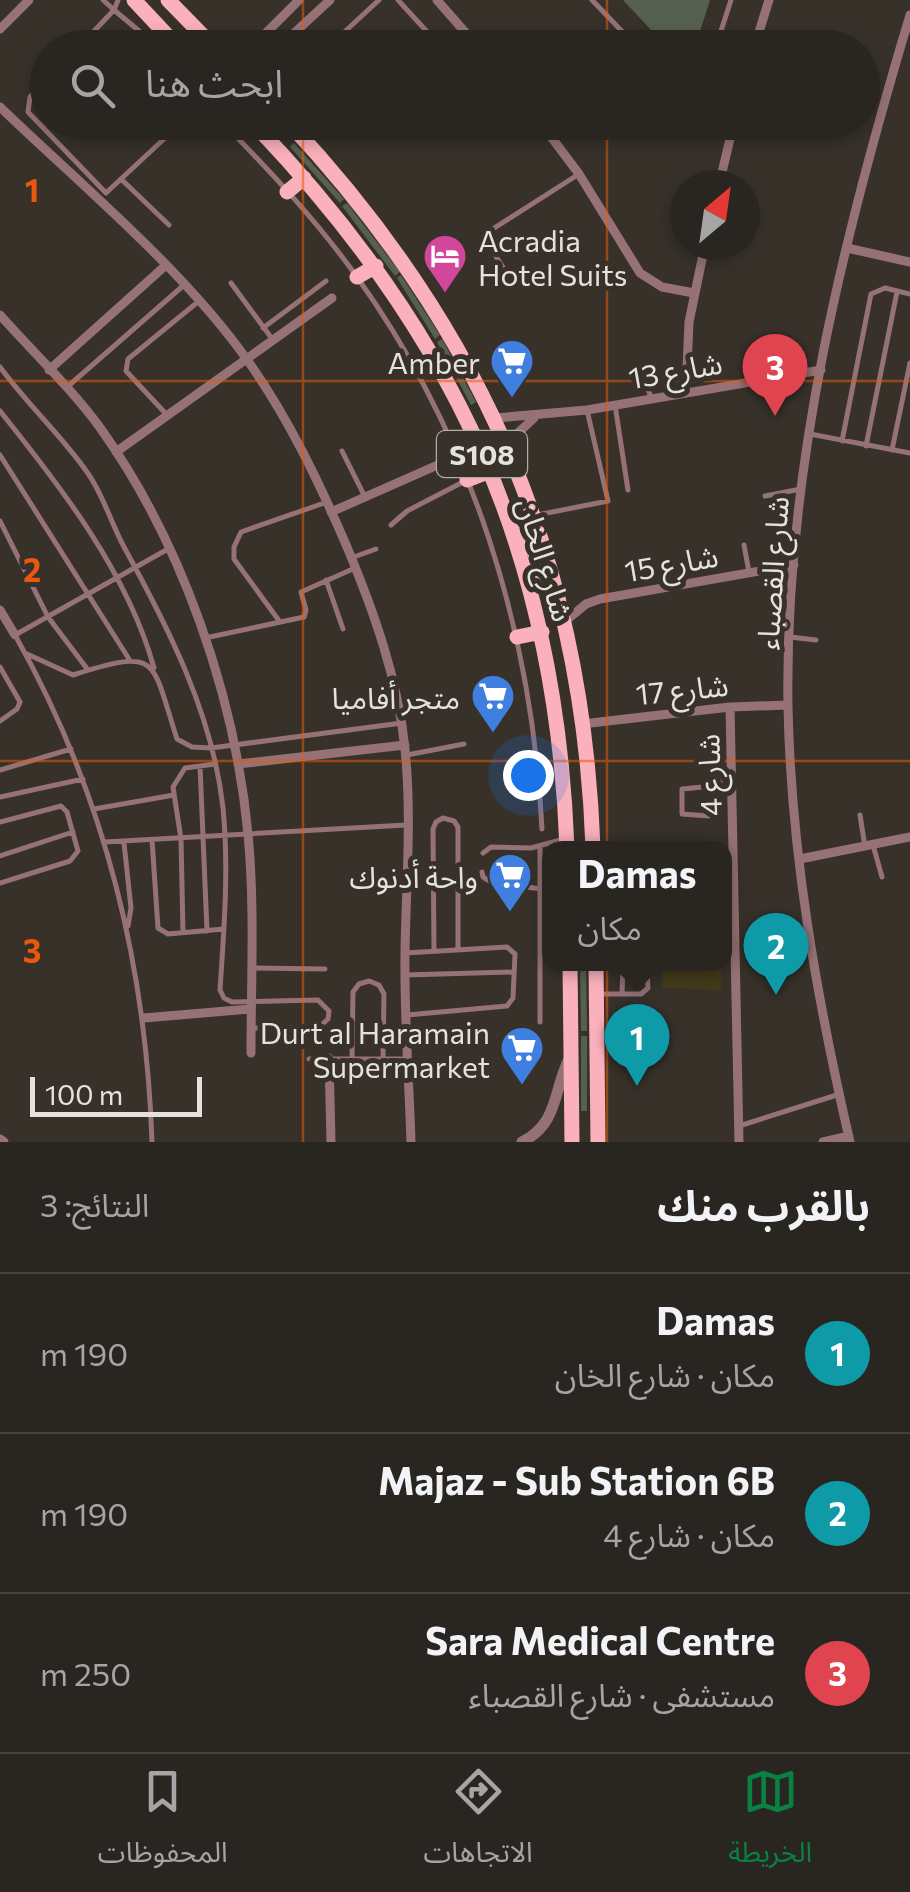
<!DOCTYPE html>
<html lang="ar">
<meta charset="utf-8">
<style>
:root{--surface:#292520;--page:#35312d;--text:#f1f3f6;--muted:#a5a5a5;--line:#45423e;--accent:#0b8043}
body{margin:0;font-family:Commissioner,"Noto Sans Arabic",sans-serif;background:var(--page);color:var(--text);direction:rtl}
.compass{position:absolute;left:670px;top:170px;width:90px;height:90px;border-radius:50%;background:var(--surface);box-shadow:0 5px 15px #0003;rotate:29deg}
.scale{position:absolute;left:30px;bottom:25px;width:172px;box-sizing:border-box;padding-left:10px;border:5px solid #e5e2dd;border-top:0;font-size:28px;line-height:35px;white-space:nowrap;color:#e5e2dd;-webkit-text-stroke:8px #37312a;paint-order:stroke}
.you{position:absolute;left:528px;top:775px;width:35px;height:35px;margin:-25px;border:8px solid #fff;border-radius:50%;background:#1a73e8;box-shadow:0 0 0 15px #1a73e833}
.badge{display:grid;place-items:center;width:65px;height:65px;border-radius:50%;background:var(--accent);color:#fff;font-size:32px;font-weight:700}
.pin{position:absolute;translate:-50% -82px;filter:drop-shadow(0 2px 5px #0008)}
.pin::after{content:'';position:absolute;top:52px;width:35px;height:30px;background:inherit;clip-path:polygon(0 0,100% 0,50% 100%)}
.popup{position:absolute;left:542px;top:841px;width:190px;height:130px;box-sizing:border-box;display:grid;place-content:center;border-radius:20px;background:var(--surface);filter:drop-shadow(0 2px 8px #0005);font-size:32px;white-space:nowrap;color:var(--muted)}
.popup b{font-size:38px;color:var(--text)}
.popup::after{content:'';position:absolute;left:50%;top:100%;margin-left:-20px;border:20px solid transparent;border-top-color:var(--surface)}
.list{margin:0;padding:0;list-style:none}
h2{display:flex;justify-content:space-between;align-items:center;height:130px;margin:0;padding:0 40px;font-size:42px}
h2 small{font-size:32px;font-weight:400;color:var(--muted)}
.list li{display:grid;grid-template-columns:65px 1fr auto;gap:30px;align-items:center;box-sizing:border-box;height:160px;padding:0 40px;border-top:2px solid var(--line)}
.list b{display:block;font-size:38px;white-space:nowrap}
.list p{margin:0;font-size:32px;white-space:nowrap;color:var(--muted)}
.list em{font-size:32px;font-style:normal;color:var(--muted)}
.icon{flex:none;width:55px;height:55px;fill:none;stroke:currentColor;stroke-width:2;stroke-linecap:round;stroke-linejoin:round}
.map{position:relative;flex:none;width:910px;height:1142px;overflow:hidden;direction:ltr}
.search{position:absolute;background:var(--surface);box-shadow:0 5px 15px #0003;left:30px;right:30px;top:30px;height:110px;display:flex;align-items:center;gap:25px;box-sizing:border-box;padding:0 35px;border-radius:55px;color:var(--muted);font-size:38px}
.sheet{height:610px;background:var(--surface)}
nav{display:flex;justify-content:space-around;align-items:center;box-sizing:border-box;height:140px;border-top:2px solid var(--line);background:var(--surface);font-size:28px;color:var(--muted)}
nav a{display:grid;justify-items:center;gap:5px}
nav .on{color:var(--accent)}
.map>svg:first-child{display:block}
.green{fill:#566050}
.sand{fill:#423a19}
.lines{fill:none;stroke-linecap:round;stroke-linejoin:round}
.service{stroke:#967277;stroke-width:5}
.minor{stroke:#967277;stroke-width:9}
.tertiary{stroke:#967277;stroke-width:11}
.primary{stroke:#fab1bb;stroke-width:15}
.grid{fill:none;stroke:#e8590c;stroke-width:2.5;stroke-opacity:0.55}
.labels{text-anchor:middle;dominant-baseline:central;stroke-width:10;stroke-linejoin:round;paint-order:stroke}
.shield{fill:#37312a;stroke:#b1ada7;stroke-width:2.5}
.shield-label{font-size:28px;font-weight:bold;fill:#e5e2dd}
.poi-label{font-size:30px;fill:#e5e2dd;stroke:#37312a;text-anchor:end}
.street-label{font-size:30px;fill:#e5e2dd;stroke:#37312a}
.grid-label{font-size:32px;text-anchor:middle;font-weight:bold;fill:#e8590c;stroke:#37312a;stroke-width:10;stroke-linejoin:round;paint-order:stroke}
</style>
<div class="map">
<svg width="910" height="1142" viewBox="0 0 910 1142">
<rect width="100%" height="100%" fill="#37312a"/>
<path class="green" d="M623,0H710L695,47L668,48Z
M294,143L344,199L340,203L290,147Z
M347,203L400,272L395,276L342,206Z
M401,275L440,335L435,339L397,278Z
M442,339L476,402L471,405L437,342Z
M580,964H586L587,1031H581Z
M581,1036H587V1111H581Z"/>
<path class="sand" d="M663,964H722L721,990L662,988Z"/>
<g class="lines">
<path class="service" d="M118,0L114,10L144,35L169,47
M398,0L442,48
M592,0L638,48
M78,48L114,10L103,0
M121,48L138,30
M339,48L340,36L379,0
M449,48L464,33
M723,48L721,31L731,0
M48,79L30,97L28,112L106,193
M87,122L90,126
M222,122C270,171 317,221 357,277C473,439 532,632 542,829
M416,122H420
M712,122L728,138
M121,179L169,225
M107,192L165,138
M506,272L488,244V232L579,174
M231,283L273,340
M263,328L326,281
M0,367C27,404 61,435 87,472C103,494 111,523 124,547C168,627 213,715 223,808C229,868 224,930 220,990L224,998L232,1002L318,1000L329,1011L328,1019L319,1027L251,1028
M645,383L652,399
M66,388L184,285
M615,405L628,490
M0,411C61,487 128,573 154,668
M167,415L126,371L128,359L199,301
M810,434L910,453
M842,441L871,294L885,288L910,294
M866,446L897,292
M892,450L910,363
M342,451L365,497
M0,455L129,659
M765,496L801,489
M537,515L608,501L587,410
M0,521L48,617L88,670
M391,525L407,511L465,481
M744,545L749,572
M351,558L376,549
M326,580L343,629
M280,622L234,559V547L241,532L327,502
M790,637L816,640
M205,638L304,617L306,610L301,592L355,568
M27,654L73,675C161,647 151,659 177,739L192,747L211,748L402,723
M0,667L20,702L17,709L0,721
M407,755L464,744
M200,766L207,931
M0,770L71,749
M713,786V808L709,816L682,814V789L713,786L729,775
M0,797L83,779
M94,809L174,795
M860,815L865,847
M0,822L61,806L67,812L78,851L70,861L0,883
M152,840L158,928L168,934L224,929
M105,842L406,825
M124,843L131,908L128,926
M873,845L882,877
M540,847V1022
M483,853L491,847L531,848L564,839
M0,856L73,832
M482,872L483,877C499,890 529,883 550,892
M183,933L181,839L173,787L185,768L215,764
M434,951L433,829L436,822L443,818L454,821L458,827V949
M405,953L507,947L515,954L513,998L507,1006L407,1015
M254,968L325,969
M405,975L514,972
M599,994H641L648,988L647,970L623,968L622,994
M352,1058L353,992L359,984L369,981L379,985L384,994L383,1059
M309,1059H406
M739,1126L840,1094
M152,1142C146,963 103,791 15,635L168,549"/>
<path class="minor" d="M437,0L479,48
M0,29L29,0
M246,48L260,39L299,0
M278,48L330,0
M754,48L769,0
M0,107C82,186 182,268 248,361C289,419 319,482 347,547C374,612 398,679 405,749C412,817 406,885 405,953C404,1016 409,1079 411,1142
M540,122L579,174L640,273L662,287L694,293
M719,185L734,122
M847,248L910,262
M0,315C34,353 72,389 101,429C182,543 235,696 248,834C255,906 251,983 251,1053
M49,370L165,266
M686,393L689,322L705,245
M495,418L587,410L821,370
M506,444L534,418
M116,452L332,298
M331,512L458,456
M0,610L15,635
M563,623L586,604L600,599L794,565
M730,707L739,1142
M582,724L730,707L788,705
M238,764L405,745
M800,859L910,837
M144,1018L250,1009
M329,1058L331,1142
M823,1142L849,1136
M850,1142C817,999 791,854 788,707C784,473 843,238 910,15"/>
<path class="tertiary" d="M0,1140L3,1142
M522,1142C559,1123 553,1091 569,1059"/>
<path class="primary" d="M134,0L179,48
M168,0L215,48
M252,122C457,335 556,552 567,848
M288,122C484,331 583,562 593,848
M287,192L304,178
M357,277L376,266
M467,480L490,471
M514,536L523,533L529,536L543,577L554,589
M517,637L542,632
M570,964L572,1142
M596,964L598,1142"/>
</g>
<path class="grid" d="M303,0V48M607,0V48M303,122V1142M607,122V1142M0,381H910M0,761H910"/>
<defs>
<symbol id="hotel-pin" viewBox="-11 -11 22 30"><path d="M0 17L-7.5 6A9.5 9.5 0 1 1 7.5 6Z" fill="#d1479c" stroke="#37312a"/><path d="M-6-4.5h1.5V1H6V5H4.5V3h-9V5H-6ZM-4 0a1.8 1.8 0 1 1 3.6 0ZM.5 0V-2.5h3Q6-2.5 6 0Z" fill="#fff"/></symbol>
<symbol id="supermarket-pin" viewBox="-11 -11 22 30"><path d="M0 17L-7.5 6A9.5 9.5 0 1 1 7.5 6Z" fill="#3f7fe0" stroke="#37312a"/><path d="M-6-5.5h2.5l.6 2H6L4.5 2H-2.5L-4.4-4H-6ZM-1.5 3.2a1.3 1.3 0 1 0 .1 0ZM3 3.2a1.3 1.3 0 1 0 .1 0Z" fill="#fff"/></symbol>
</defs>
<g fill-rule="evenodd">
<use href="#hotel-pin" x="420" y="231" width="50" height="68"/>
<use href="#supermarket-pin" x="487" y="336" width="50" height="68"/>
<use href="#supermarket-pin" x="468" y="671" width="50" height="68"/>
<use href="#supermarket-pin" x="485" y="850" width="50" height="68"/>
<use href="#supermarket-pin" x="497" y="1023" width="50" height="68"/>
</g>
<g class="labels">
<rect class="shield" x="437" y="431" width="90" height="46" rx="8"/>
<g class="shield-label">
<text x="482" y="454">S108</text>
</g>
<g class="poi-label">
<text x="478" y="239" text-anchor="start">Acradia<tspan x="478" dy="34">Hotel Suits</tspan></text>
<text x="480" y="361">Amber</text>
<text x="460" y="696">متجر أفاميا</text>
<text x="478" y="875">واحة أدنوك</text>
<text x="490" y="1031">Durt al Haramain<tspan x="490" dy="34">Supermarket</tspan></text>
</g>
<g class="street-label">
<text transform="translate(675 369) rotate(-10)">شارع 13</text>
<text transform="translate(547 559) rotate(73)">شارع الخان</text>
<text transform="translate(671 562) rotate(-10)">شارع 15</text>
<text transform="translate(771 573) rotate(-86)">شارع القصباء</text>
<text transform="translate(682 688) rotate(-6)">شارع 17</text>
<text transform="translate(708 775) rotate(-92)">شارع 4</text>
</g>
</g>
<g class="grid-label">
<text x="32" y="202">1</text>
<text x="32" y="582">2</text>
<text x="32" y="963">3</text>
</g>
</svg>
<svg class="compass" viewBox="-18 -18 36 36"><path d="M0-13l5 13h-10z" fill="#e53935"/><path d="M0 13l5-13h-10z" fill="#a5a5a5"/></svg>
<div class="scale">100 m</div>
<div class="you"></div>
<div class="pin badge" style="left:637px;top:1086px;background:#0f9aa8">1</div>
<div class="popup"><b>Damas</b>مكان</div>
<div class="pin badge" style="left:776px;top:995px;background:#0f9aa8">2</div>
<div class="pin badge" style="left:775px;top:416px;background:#e0444e">3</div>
<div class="search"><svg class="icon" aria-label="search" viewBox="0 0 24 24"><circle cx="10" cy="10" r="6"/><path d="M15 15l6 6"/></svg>ابحث هنا</div>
</div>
<section class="sheet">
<h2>بالقرب منك<small>النتائج: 3</small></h2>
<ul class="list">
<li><span class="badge" style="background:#0f9aa8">1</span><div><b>Damas</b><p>مكان · شارع الخان</p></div><em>190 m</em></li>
<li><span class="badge" style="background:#0f9aa8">2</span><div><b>Majaz - Sub Station 6B</b><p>مكان · شارع 4</p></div><em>190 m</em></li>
<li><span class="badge" style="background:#e0444e">3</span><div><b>Sara Medical Centre</b><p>مستشفى · شارع القصباء</p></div><em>250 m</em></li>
</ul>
</section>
<nav>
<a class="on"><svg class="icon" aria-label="map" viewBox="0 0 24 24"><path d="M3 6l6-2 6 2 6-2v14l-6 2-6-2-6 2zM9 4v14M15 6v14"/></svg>الخريطة</a>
<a><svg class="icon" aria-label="directions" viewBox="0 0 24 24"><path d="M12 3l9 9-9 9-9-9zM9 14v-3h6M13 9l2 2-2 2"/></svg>الاتجاهات</a>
<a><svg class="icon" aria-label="saved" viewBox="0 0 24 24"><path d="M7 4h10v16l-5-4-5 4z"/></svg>المحفوظات</a>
</nav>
